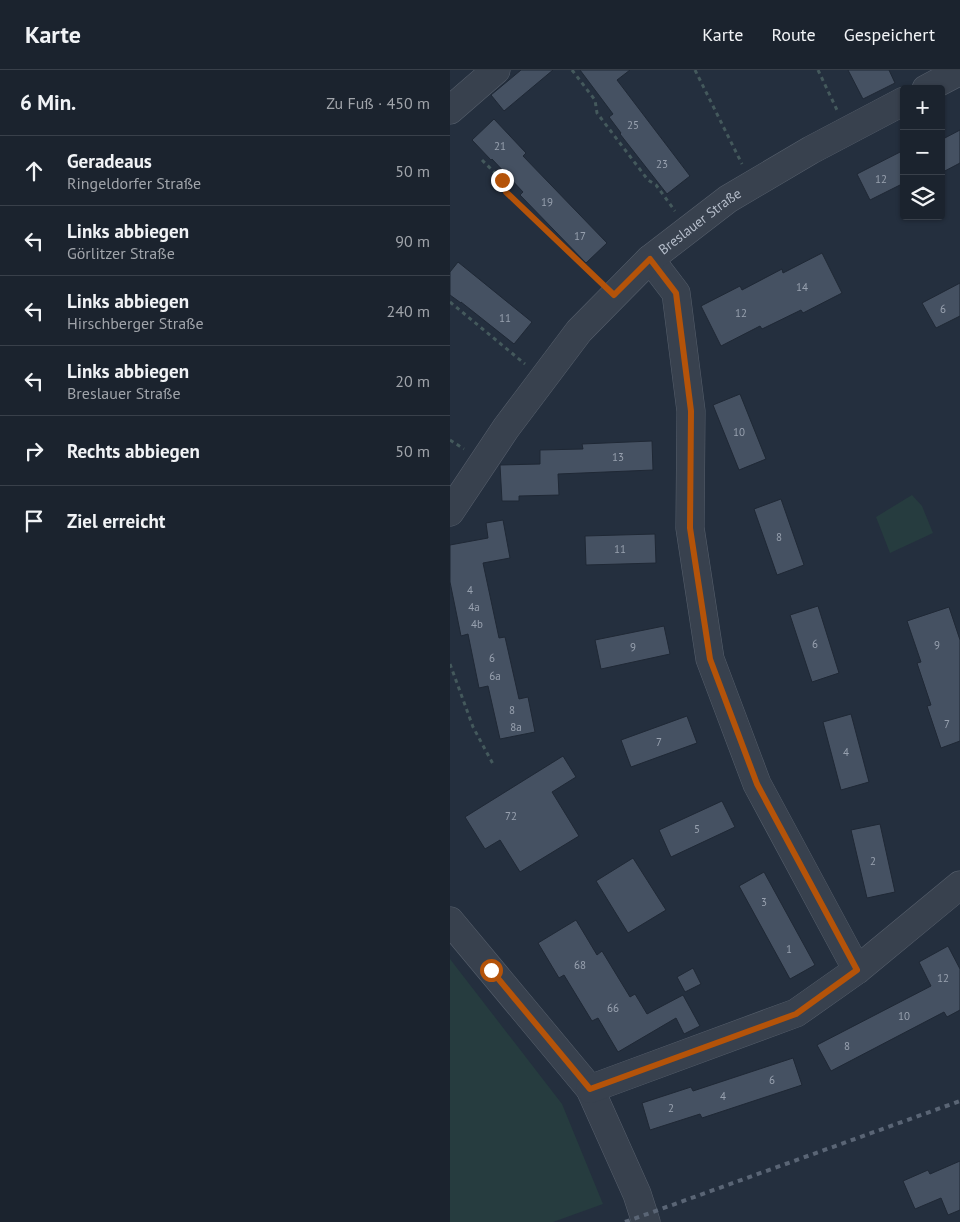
<!DOCTYPE html>
<html lang="de">
<meta charset="utf-8">
<style>
:root{--surface:#1b232e;--page:#282f3a;--text:#f1f3f6;--muted:#a0a4aa;--line:#39404a}
body{margin:0;font-family:"PT Sans",sans-serif;background:var(--page);color:var(--text)}
.controls{position:absolute;right:15px;top:15px;display:grid;overflow:hidden;border-radius:5px;box-shadow:0 1px 4px #0004}
.controls button{width:45px;height:45px;display:grid;place-items:center;padding:0;border:0;border-bottom:1px solid var(--line);background:var(--surface);color:var(--text);font:25px sans-serif}
.stop{position:absolute;width:15px;height:15px;margin:-11px;border:4px solid #b45309;border-radius:50%;background:#fff}
.stop.end{background:#b45309;border-color:#fff;box-shadow:0 1px 5px #0008}
.list{margin:0;padding:0;list-style:none}
h2{display:flex;justify-content:space-between;align-items:center;height:65px;margin:0;padding:0 20px;font-size:21px}
h2 small{font-size:16px;font-weight:400;color:var(--muted)}
.list li{display:grid;grid-template-columns:32px 1fr auto;gap:15px;align-items:center;box-sizing:border-box;height:70px;padding:0 20px;border-top:1px solid var(--line)}
.list b{display:block;font-size:19px;white-space:nowrap}
.list p{margin:0;font-size:16px;white-space:nowrap;color:var(--muted)}
.list em{font-size:16px;font-style:normal;color:var(--muted)}
.icon{flex:none;width:28px;height:28px;fill:none;stroke:currentColor;stroke-width:2;stroke-linecap:round;stroke-linejoin:round}
.map{position:relative;flex:none;width:510px;height:1152px;overflow:hidden}
header{display:flex;align-items:center;gap:30px;box-sizing:border-box;height:70px;padding:0 25px;background:var(--surface);border-bottom:1px solid var(--line)}
header strong{font-size:24px}
nav{display:flex;gap:28px;margin-inline-start:auto;font-size:18px}
main{display:flex}
aside{flex:1;background:var(--surface)}
.map>svg:first-child{display:block}
.green{fill:#263c3f}
.building{fill:#455162;stroke:#1f2835}
.lines{fill:none;stroke-linecap:round;stroke-linejoin:round}
.minor-casing{stroke:#565f6c;stroke-width:29}
.path{stroke:#44595c;stroke-width:3;stroke-dasharray:4 4;stroke-linecap:butt}
.minor{stroke:#38414e;stroke-width:28}
.rail{stroke:#5a6575;stroke-width:4;stroke-dasharray:5 5;stroke-linecap:butt}
.route{stroke:#b45309;stroke-width:6}
.labels{text-anchor:middle;dominant-baseline:central;stroke-width:4;stroke-linejoin:round;paint-order:stroke}
.number-label{font-size:11px;fill:#98a1af}
.street-label{font-size:14px;fill:#b4bcc9;stroke:#1d2633}
</style>
<header>
<strong>Karte</strong>
<nav><a>Karte</a><a>Route</a><a>Gespeichert</a></nav>
</header>
<main>
<aside>
<h2>6 Min.<small>Zu Fuß · 450 m</small></h2>
<ul class="list">
<li><svg class="icon" aria-label="ahead" viewBox="0 0 24 24"><path d="M12 20V5M6 11l6-6 6 6"/></svg><div><b>Geradeaus</b><p>Ringeldorfer Straße</p></div><em>50 m</em></li>
<li><svg class="icon" aria-label="left" viewBox="0 0 24 24"><path d="M17 20v-9H6M10 6l-5 5 5 5"/></svg><div><b>Links abbiegen</b><p>Görlitzer Straße</p></div><em>90 m</em></li>
<li><svg class="icon" aria-label="left" viewBox="0 0 24 24"><path d="M17 20v-9H6M10 6l-5 5 5 5"/></svg><div><b>Links abbiegen</b><p>Hirschberger Straße</p></div><em>240 m</em></li>
<li><svg class="icon" aria-label="left" viewBox="0 0 24 24"><path d="M17 20v-9H6M10 6l-5 5 5 5"/></svg><div><b>Links abbiegen</b><p>Breslauer Straße</p></div><em>20 m</em></li>
<li><svg class="icon" aria-label="right" viewBox="0 0 24 24"><path d="M7 20v-9h11M14 6l5 5-5 5"/></svg><div><b>Rechts abbiegen</b></div><em>50 m</em></li>
<li><svg class="icon" aria-label="arrive" viewBox="0 0 24 24"><path d="M6 21V4h12l-3 4 3 4H6"/></svg><div><b>Ziel erreicht</b></div></li>
</ul>
</aside>
<div class="map">
<svg width="510" height="1152" viewBox="0 0 510 1152">
<rect width="100%" height="100%" fill="#242f3e"/>
<path class="green" d="M462,425L472,436L483,463L440,483L426,447Z
M0,889L112,1034L153,1134L103,1152H0Z"/>
<path class="building" d="M71,0H103L54,41L41,25Z
M130,0H180L167,10L240,106L217,124L170,64L171,63L159,47L163,44Z
M398,0H439L445,13L413,29Z
M44,49L76,83L73,86L157,173L136,193L70,125L73,122L42,89L41,90L22,70Z
M510,60V93L491,103V70Z
M454,80V113L420,130L407,104Z
M372,183L392,223L353,243L351,240L312,259L310,256L271,276L251,236L290,216L292,220L332,199L333,203Z
M8,192L82,252L64,274L11,232V233L0,225V202Z
M510,213V246L486,258L472,233Z
M290,324L316,389L289,400L263,335Z
M202,371L203,400L108,404L109,425L69,426V431H52L50,395L90,394V380L133,379L132,374Z
M331,429L354,495L327,505L304,439Z
M53,450L60,488L33,493L49,568L55,567L69,629L78,627L85,662L50,669L38,616L29,618L18,564L11,566L0,512V475L38,468L36,453Z
M205,464L206,493L136,495L135,466Z
M368,536L389,603L362,612L340,545Z
M499,537L510,570V671L491,678L477,636L481,635L467,593L471,592L457,551Z
M214,556L220,584L151,599L145,570Z
M401,644L419,712L391,720L373,652Z
M237,646L247,673L181,697L171,670Z
M113,686L126,707L102,722L129,766L70,802L50,770L35,779L15,747Z
M272,731L285,757L221,787L209,760Z
M430,754L445,822L417,828L401,760Z
M183,788L216,840L178,863L146,811Z
M314,802L365,895L340,909L289,816Z
M126,850L147,885L152,881L180,927L185,924L197,944L233,925L250,956L234,964L226,948L168,982L148,948L142,951L114,905L109,908L88,873Z
M498,876L510,899V940L497,947L494,942L381,1001L367,975L481,916L469,892Z
M243,898L251,914L235,922L227,907Z
M343,988L352,1015L252,1048L250,1044L200,1060L192,1033L241,1017L243,1021Z
M510,1091V1140L498,1145L491,1128L465,1139L453,1111L478,1100L480,1104Z"/>
<g class="lines">
<defs>
<g id="minor">
<path d="M476,19L510,1"/>
<path d="M0,40L46,0"/>
<path d="M200,189L226,223L241,341L240,458L260,589L307,714L407,900"/>
<path id="s1" d="M0,442L56,358L129,261L200,189L278,129L361,80L454,31"/>
<path d="M0,851L140,1019L187,1124L196,1152"/>
<path d="M140,1019L346,943L407,900L510,815"/>
</g>
</defs>
<use href="#minor" class="minor-casing"/>
<path class="path" d="M122,0L145,30L147,43L198,110L206,115L225,141
M245,0L292,94
M368,0L387,40
M32,90L52,110L56,122L148,209
M0,232L75,294
M0,370L14,379
M0,594L23,657L43,694"/>
<use href="#minor" class="minor"/>
<path class="rail" d="M175,1152L510,1031"/>
</g>
<g class="lines">
<path class="route" d="M41,900L140,1019L346,944L407,900L307,714L260,589L240,458L241,341L226,223L200,189L164,225L56,122L52,110"/>
</g>
<g class="labels">
<g class="number-label">
<text x="183" y="55">25</text>
<text x="50" y="76">21</text>
<text x="212" y="94">23</text>
<text x="431" y="109">12</text>
<text x="97" y="132">19</text>
<text x="130" y="166">17</text>
<text x="352" y="217">14</text>
<text x="493" y="239">6</text>
<text x="291" y="243">12</text>
<text x="55" y="248">11</text>
<text x="289" y="362">10</text>
<text x="168" y="387">13</text>
<text x="329" y="467">8</text>
<text x="170" y="479">11</text>
<text x="20" y="520">4</text>
<text x="24" y="537">4a</text>
<text x="27" y="554">4b</text>
<text x="365" y="574">6</text>
<text x="487" y="575">9</text>
<text x="183" y="577">9</text>
<text x="42" y="588">6</text>
<text x="45" y="606">6a</text>
<text x="62" y="640">8</text>
<text x="497" y="654">7</text>
<text x="66" y="657">8a</text>
<text x="209" y="672">7</text>
<text x="396" y="682">4</text>
<text x="61" y="746">72</text>
<text x="247" y="759">5</text>
<text x="423" y="791">2</text>
<text x="314" y="832">3</text>
<text x="339" y="879">1</text>
<text x="130" y="895">68</text>
<text x="493" y="908">12</text>
<text x="163" y="938">66</text>
<text x="454" y="946">10</text>
<text x="397" y="976">8</text>
<text x="322" y="1010">6</text>
<text x="273" y="1026">4</text>
<text x="221" y="1038">2</text>
</g>
<g class="street-label">
<text stroke="none"><textPath href="#s1" startOffset="386">Breslauer Straße</textPath></text>
</g>
</g>
</svg>
<div class="controls">
<button>+</button>
<button>−</button>
<button><svg class="icon" aria-label="layers" viewBox="0 0 24 24"><path d="M12 4l9 5-9 5-9-5zM3 14l9 5 9-5"/></svg></button>
</div>
<div class="stop" style="left:41px;top:900px"></div>
<div class="stop end" style="left:52px;top:110px"></div>
</div>
</main>
